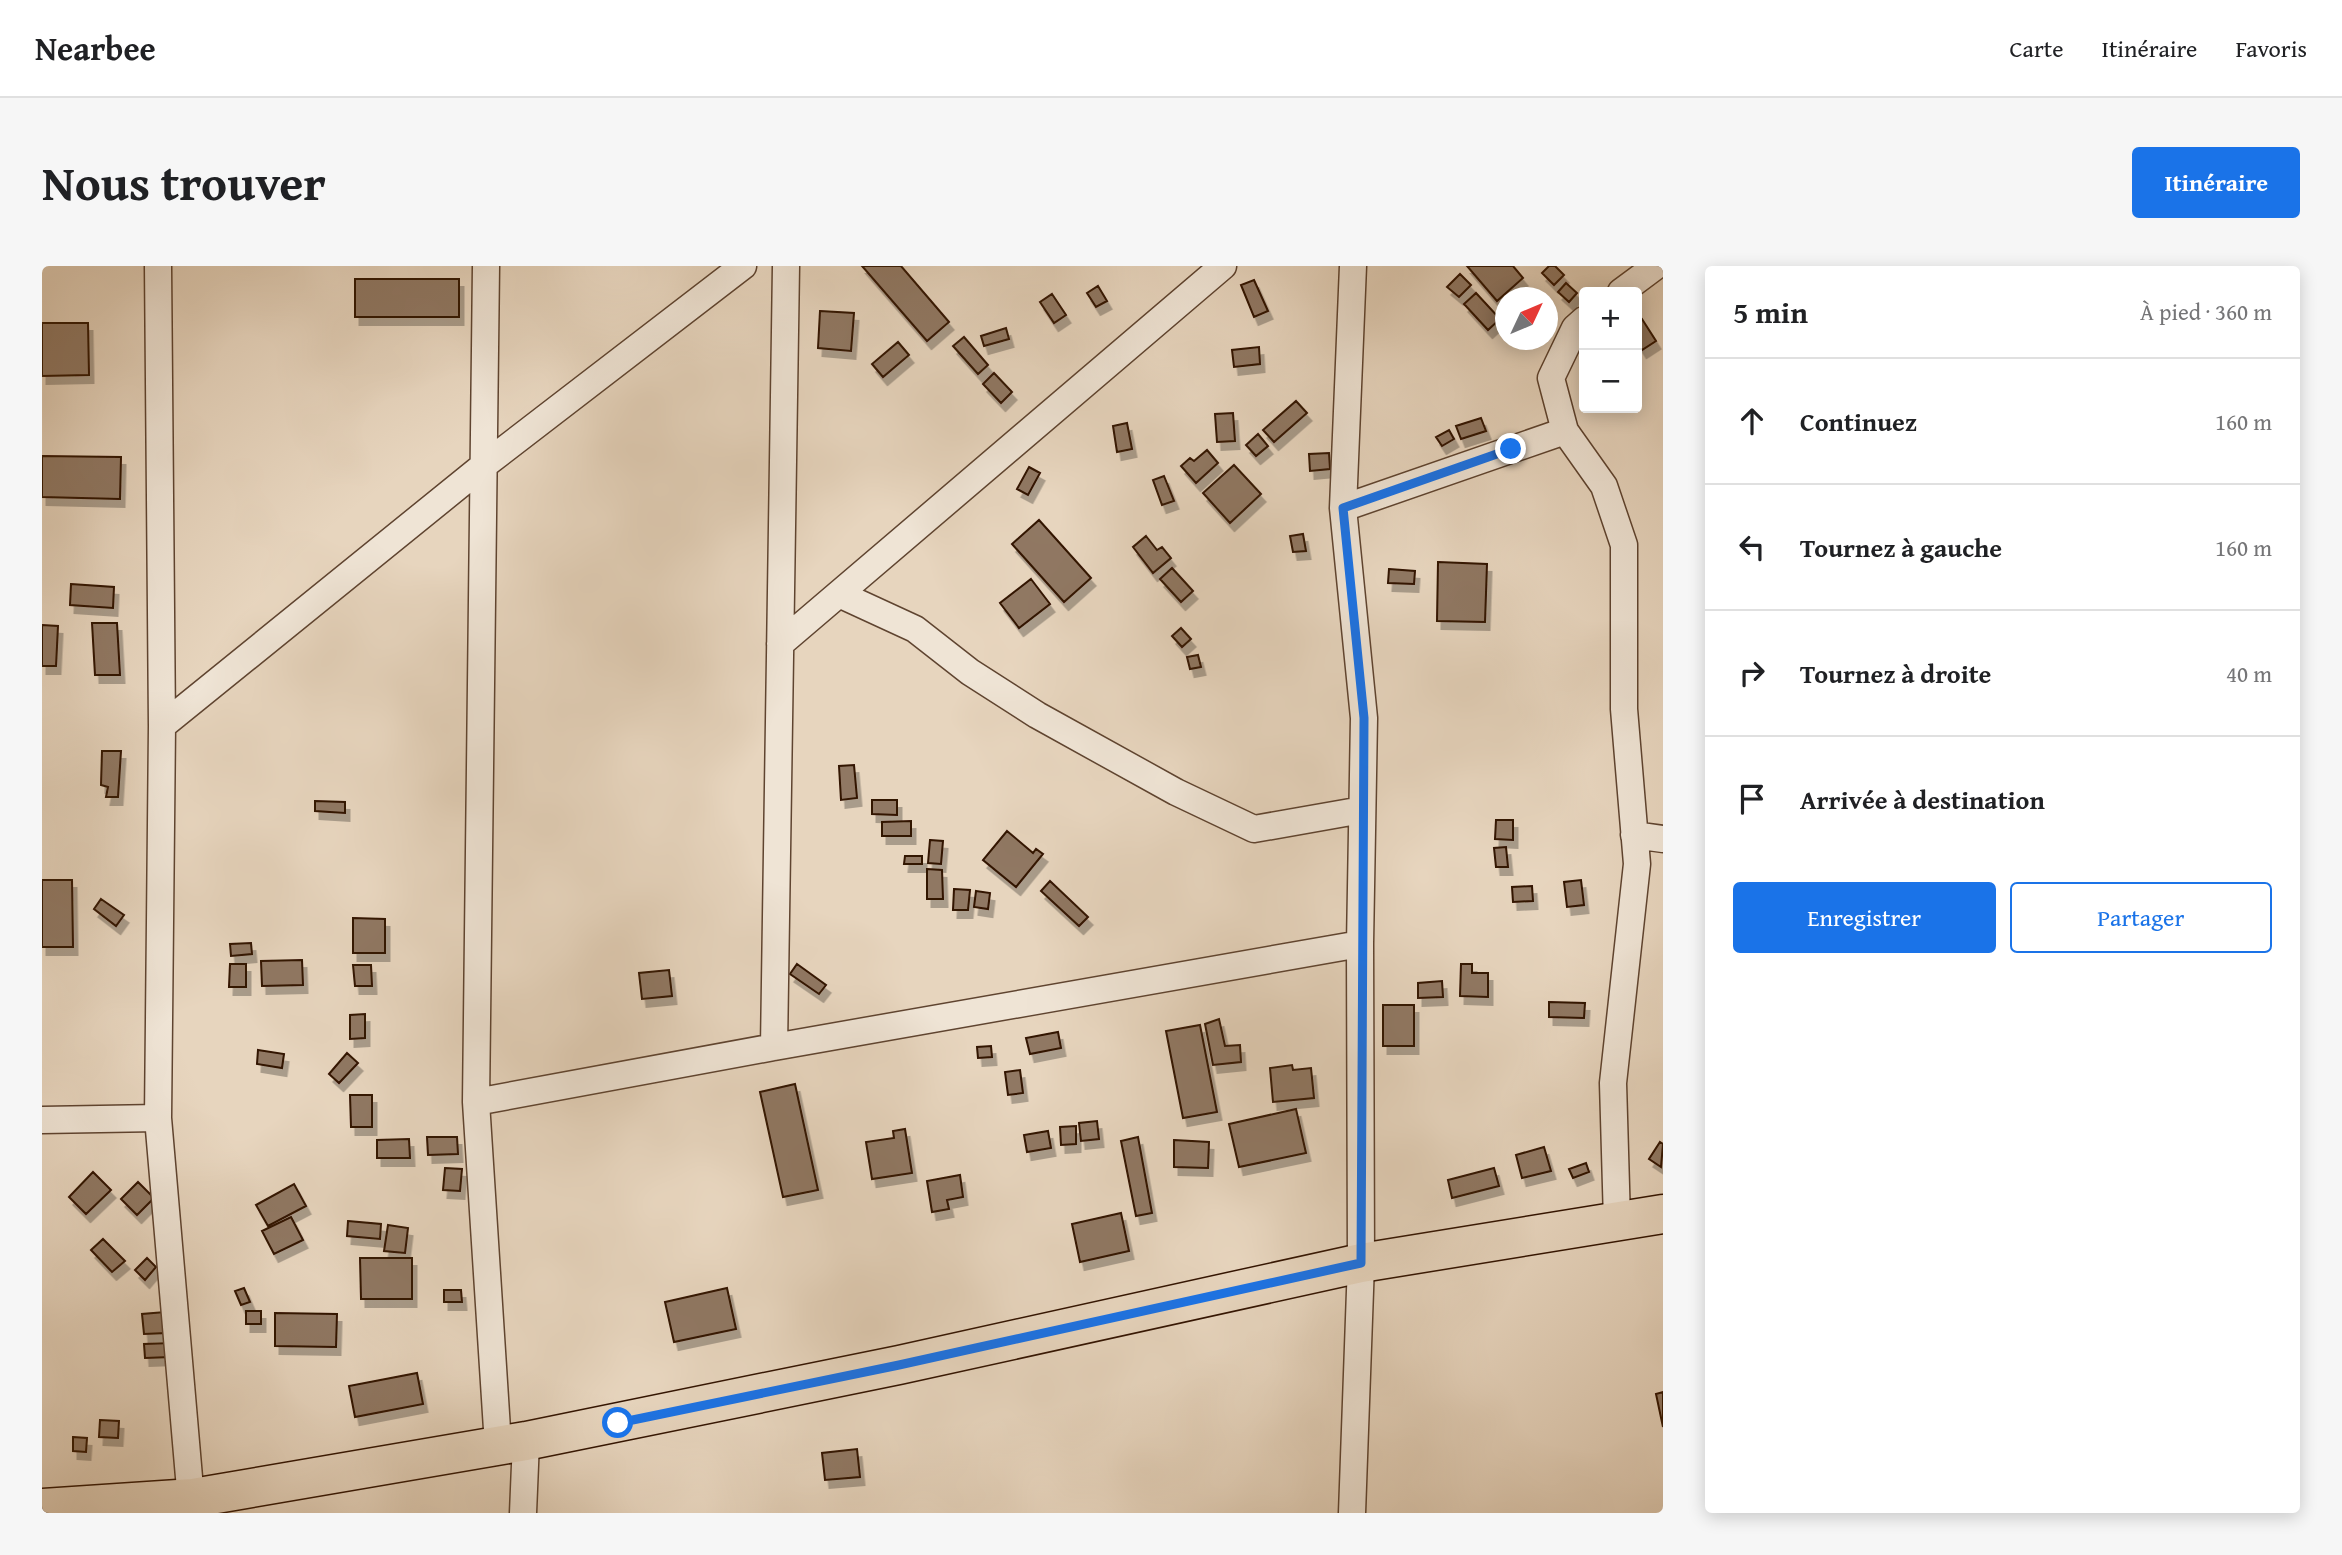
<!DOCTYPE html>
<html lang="fr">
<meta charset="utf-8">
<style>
:root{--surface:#fff;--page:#f6f6f6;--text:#202124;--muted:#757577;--line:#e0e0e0;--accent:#1a73e8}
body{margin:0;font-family:"Gentium Book Plus",serif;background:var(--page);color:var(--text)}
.controls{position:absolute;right:21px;top:21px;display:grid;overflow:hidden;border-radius:7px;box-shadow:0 4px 18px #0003}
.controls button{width:63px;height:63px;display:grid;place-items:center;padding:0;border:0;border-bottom:2px solid var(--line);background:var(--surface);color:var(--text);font:35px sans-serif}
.compass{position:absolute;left:1453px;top:21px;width:63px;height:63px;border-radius:50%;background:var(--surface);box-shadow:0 4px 18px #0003;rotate:46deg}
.stop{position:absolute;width:21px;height:21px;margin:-16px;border:5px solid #1a73e8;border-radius:50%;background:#fff}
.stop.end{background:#1a73e8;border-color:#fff;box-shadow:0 2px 7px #0008}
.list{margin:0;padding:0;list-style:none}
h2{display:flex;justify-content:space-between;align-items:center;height:91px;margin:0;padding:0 28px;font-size:30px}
h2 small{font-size:23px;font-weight:400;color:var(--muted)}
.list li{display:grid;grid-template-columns:46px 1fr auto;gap:21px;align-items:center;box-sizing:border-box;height:126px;padding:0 28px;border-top:2px solid var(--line)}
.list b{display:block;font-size:26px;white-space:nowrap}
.list em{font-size:23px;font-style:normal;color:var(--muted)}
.actions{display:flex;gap:14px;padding:21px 28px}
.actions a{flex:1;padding:16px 0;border:2px solid var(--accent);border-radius:7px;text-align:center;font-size:24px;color:var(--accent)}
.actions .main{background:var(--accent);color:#fff}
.icon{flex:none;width:38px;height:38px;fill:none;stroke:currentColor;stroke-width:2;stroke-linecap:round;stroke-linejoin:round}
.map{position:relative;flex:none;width:1621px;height:1247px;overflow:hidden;border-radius:7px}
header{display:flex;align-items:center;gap:42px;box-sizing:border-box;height:98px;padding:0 35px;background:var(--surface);border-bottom:2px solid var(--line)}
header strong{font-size:33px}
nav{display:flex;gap:38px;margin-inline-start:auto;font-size:24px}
.intro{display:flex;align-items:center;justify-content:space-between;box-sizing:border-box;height:168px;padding:0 42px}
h1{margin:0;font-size:49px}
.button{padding:18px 32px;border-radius:7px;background:var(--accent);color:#fff;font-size:24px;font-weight:700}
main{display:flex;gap:42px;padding:0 42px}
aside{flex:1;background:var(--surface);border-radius:7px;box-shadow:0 4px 18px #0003}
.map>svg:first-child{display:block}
.building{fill:#907863;stroke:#321300;stroke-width:2;filter:url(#shadow)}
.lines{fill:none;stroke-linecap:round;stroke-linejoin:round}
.street-casing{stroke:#5f4430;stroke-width:29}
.primary-casing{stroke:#321300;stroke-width:41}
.street{stroke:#efe4d5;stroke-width:26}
.primary{stroke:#e7d5be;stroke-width:38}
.route{stroke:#1a73e8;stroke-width:9}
</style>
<header>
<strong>Nearbee</strong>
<nav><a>Carte</a><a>Itinéraire</a><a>Favoris</a></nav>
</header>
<div class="intro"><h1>Nous trouver</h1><a class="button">Itinéraire</a></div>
<main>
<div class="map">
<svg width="1621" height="1247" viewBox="0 0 1621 1247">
<defs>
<filter id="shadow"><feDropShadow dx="4.5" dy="8" stdDeviation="0" flood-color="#0004"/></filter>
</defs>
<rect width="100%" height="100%" fill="#e7d5be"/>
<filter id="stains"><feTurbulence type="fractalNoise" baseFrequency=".00286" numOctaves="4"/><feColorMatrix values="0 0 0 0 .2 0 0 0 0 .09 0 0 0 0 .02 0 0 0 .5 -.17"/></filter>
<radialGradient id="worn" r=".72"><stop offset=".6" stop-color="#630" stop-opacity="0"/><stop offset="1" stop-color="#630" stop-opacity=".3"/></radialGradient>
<path class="building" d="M820,0H859L907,56L885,75Z
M1425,0H1471L1481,12L1455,35Z
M1507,0H1513L1522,9L1512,19L1500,7Z
M1418,8L1429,19L1417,31L1405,21Z
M313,13H417V51H313Z
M1212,14L1226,45L1212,51L1199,19Z
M1524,17L1535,27L1527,36L1516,26Z
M1056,20L1065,35L1054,41L1045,27Z
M1434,27L1458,53L1446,64L1422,38Z
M1010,28L1024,49L1012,57L998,36Z
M778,45L812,47L809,85L776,82Z
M1600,53L1614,75L1600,84L1595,76V56Z
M0,57H46L47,109L0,110Z
M964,62L967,73L942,80L939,70Z
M922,71L946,99L936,108L911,80Z
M856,76L867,89L841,111L830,98Z
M1217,81L1218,98L1192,101L1190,84Z
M952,107L970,126L959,137L941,118Z
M1254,135L1265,147L1232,176L1221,164Z
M1191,147L1193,175L1175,176L1173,148Z
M1439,152L1444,165L1419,173L1414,160Z
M1085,157L1090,183L1075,186L1071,160Z
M1407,164L1412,173L1400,180L1394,171Z
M1216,168L1226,180L1214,190L1204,179Z
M1165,184L1176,197L1154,217L1139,200L1148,192L1152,195Z
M1287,187L1288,203L1268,205L1267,188Z
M0,190L79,191L78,233L0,231Z
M1192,199L1219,228L1188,257L1161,227Z
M987,201L998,207L986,229L975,223Z
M1122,210L1132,235L1120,239L1111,214Z
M997,254L1049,312L1022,336L970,278Z
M1261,268L1264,285L1251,286L1248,270Z
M1104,270L1115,284L1120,281L1129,292L1111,307L1091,281Z
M1396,296L1445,298L1443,356L1395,355Z
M1130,302L1151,325L1139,336L1118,313Z
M1347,303L1373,305L1372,318L1346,317Z
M989,313L1008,338L977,362L958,337Z
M29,318L72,321L71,342L28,339Z
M50,357H75L78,409H53Z
M0,359L16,360L14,400H0Z
M1139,362L1149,373L1140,381L1130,370Z
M1156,389L1159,401L1148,403L1145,391Z
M60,485H79L76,531H64L66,521L59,519Z
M812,499L815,532L799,534L797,500Z
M830,534H855V549L830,548Z
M273,535L303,536V547L273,545Z
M1454,554H1471V574L1453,573Z
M869,555V570H840V556Z
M965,565L991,587L994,583L1001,588L974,621L941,594Z
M888,574L901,575L899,598L886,597Z
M1464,581L1466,601H1454L1452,582Z
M863,590H880V598H862Z
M885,603L900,604L901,633H885Z
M0,614H30L31,681H0Z
M1539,614L1542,639L1525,641L1522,616Z
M1008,615L1046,651L1037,660L999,625Z
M1490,620L1491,635L1471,636L1470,621Z
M912,623L928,624L926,644H911Z
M934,625L948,627L946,643L932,641Z
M59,633L82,649L74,660L52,643Z
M311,652L343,653V687H311Z
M209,677L210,688L189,690L188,678Z
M260,694L261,719L220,720L219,695Z
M188,698H204V721H187Z
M755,698L784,719L777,728L748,708Z
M1419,698H1430V707H1446V731L1418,730Z
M311,699H329L330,720H313Z
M627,704L630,730L600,733L597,707Z
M1400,715L1401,731L1376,732V717Z
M1507,736L1543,737L1542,752L1507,751Z
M1341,739H1372V780H1341Z
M323,748V772L308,773V749Z
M1177,753L1183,780L1198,779L1199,796L1171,799L1163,758Z
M1158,759L1175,846L1141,852L1124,765Z
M1016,766L1019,782L988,788L984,772Z
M949,780L950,791L936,792L935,781Z
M216,784L242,788L240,802L215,798Z
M305,787L316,797L297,817L287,808Z
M1250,799L1251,804L1269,802L1272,832L1231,836L1228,802Z
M978,804L981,827L966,829L963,806Z
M753,818L776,924L741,931L718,826Z
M308,829H330V861H309Z
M1254,843L1264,887L1197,901L1187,858Z
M1055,855L1057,873L1039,875L1037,857Z
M1034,860V878L1019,879L1018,861Z
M863,863L870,907L830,913L824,876L852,872L851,865Z
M1006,865L1009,882L985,886L982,869Z
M385,871H415L416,888L386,889Z
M1096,871L1110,947L1094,950L1079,875Z
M367,873L368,892H335V874Z
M1132,874L1167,876L1166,902L1132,901Z
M1618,876L1621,878L1619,901L1607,893Z
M1502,881L1509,905L1480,912L1474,889Z
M1544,897L1547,906L1531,912L1527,903Z
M403,902L420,903L418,925L401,924Z
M1452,902L1457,920L1410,932L1406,914Z
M51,906L69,924L44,948L27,931Z
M918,909L921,931L905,934L907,943L890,946L885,915Z
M96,916L112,932L95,949L79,933Z
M252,918L264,940L226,960L214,939Z
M1079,947L1087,985L1038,996L1030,958Z
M249,951L261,974L232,988L220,965Z
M306,955L339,958L338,973L305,970Z
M346,959L366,962L363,987L342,985Z
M61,973L83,995L70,1006L49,984Z
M105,992L114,1001L103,1014L93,1004Z
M318,992H370V1033H319Z
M202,1022L208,1036L199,1039L193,1025Z
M685,1022L694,1063L632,1076L623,1036Z
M402,1024H419L420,1036H402Z
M204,1045H219V1058H204Z
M123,1046L125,1067L102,1068L100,1048Z
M233,1047L295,1048L294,1081L233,1080Z
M129,1077V1091L103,1092L102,1078Z
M375,1107L381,1138L313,1151L307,1120Z
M1621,1126V1161L1614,1128Z
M58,1154L77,1155L76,1172L57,1171Z
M31,1171L45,1172L44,1186L31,1185Z
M815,1183L818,1211L783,1214L780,1187Z"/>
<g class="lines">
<defs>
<path id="street" d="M116,0L120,460L116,852L150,1246
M444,0L434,836L456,1179
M1579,26L1614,0
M1523,165L1509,112L1533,62L1542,54
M1301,242L1523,165L1562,220L1582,279V443L1595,598L1571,817L1575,955
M797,328L873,363L928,406L995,449L1134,526L1212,563L1320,544
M738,378L1181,0
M120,460L441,200L701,0
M1592,569L1621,573
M732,781L744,0
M434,836L732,781L1318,678
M0,854L116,852
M481,1247L484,1175
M1310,1247L1319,997L1318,678L1322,452L1301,242L1311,0"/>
<path id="primary" d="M0,1242L151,1232L484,1175L857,1099L1319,997L1621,948"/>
</defs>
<use href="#street" class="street-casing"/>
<use href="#primary" class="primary-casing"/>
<use href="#street" class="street"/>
<use href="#primary" class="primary"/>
</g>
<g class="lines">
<path class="route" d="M576,1157L857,1099L1319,997L1322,452L1301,242L1469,183"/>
</g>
<rect width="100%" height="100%" filter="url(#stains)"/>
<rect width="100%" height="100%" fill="url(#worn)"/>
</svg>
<div class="controls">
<button>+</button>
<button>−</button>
</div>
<svg class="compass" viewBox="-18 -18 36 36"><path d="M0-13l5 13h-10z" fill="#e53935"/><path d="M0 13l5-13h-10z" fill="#757577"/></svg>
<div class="stop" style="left:576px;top:1157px"></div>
<div class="stop end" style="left:1469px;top:183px"></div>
</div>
<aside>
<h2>5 min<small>À pied · 360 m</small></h2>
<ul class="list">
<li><svg class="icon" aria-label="ahead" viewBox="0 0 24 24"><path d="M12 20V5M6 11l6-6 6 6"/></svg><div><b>Continuez</b></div><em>160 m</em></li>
<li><svg class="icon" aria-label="left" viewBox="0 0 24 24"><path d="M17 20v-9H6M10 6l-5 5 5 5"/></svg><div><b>Tournez à gauche</b></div><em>160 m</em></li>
<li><svg class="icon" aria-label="right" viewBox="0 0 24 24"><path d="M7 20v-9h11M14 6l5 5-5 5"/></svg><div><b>Tournez à droite</b></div><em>40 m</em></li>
<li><svg class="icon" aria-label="arrive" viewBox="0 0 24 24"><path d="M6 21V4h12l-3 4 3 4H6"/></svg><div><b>Arrivée à destination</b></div></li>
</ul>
<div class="actions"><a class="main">Enregistrer</a><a>Partager</a></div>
</aside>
</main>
